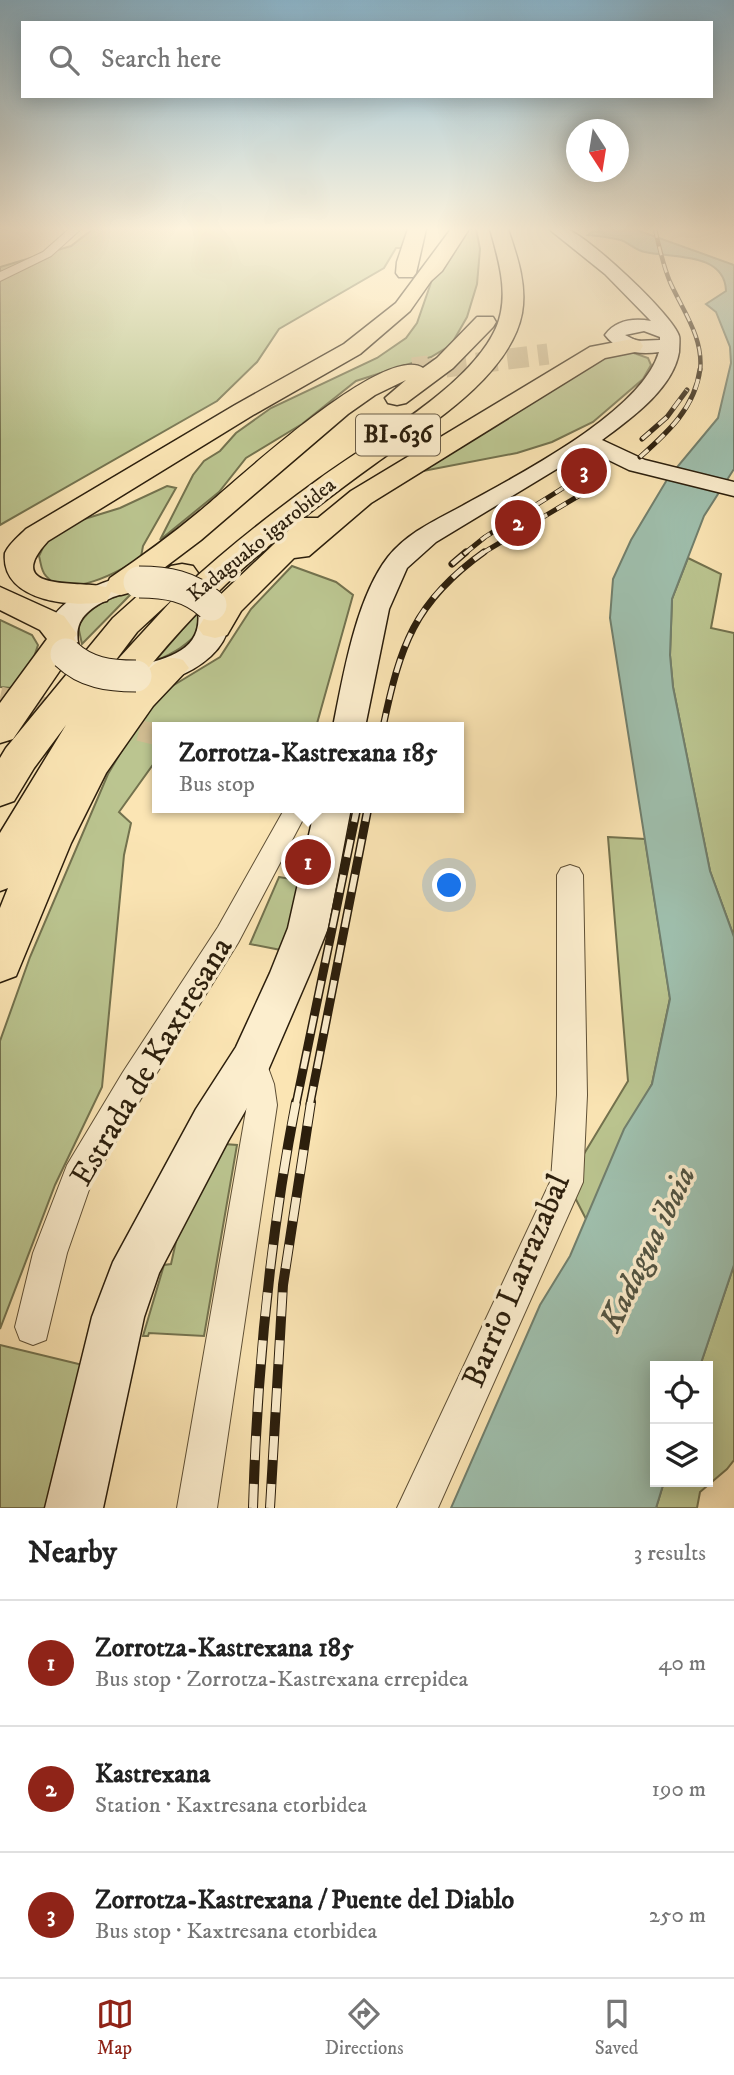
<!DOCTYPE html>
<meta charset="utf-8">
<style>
:root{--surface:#fff;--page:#f6f6f6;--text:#222;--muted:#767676;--line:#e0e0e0;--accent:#8f2418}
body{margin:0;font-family:"IM FELL DW Pica",serif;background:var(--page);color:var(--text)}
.controls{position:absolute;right:21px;bottom:21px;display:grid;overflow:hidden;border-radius:0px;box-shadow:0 4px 18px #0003}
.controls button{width:63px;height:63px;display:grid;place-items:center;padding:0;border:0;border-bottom:2px solid var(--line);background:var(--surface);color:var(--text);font:35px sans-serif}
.compass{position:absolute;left:566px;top:119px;width:63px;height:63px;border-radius:50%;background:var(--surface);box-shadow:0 4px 18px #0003;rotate:168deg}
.you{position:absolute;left:450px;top:886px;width:24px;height:24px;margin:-18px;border:5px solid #fff;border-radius:50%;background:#1a73e8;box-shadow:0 0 0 10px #1a73e833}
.badge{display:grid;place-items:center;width:46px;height:46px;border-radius:50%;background:var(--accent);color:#fff;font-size:23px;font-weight:700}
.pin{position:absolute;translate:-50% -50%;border:4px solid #fff;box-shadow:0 2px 7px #0006}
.popup{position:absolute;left:152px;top:722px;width:312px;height:91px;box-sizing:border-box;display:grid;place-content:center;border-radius:0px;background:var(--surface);filter:drop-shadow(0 2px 5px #0005);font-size:23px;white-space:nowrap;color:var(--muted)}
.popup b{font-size:26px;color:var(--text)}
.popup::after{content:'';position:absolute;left:50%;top:100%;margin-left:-14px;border:14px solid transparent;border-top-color:var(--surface)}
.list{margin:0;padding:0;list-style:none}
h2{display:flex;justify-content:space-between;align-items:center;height:91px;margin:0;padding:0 28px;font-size:30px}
h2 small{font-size:23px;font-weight:400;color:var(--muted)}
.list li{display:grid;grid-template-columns:46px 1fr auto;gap:21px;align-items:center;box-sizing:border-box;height:126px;padding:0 28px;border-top:2px solid var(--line)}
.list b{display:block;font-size:26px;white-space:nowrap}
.list p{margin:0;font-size:23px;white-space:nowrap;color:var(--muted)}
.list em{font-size:23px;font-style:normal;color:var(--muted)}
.icon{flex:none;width:38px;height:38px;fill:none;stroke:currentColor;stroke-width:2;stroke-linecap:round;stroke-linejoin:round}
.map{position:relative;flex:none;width:734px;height:1508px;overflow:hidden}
.search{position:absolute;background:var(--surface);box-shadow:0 4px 18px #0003;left:21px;right:21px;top:21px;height:77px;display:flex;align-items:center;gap:18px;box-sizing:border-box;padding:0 24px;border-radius:0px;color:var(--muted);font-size:26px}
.sheet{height:469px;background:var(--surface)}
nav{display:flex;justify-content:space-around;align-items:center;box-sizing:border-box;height:98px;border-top:2px solid var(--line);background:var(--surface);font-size:19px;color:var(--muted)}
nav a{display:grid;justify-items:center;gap:4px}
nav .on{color:var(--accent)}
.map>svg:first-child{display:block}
.green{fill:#bbc590;stroke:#73724e;stroke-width:2}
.water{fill:#9fbfad;stroke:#717f6d;stroke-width:2}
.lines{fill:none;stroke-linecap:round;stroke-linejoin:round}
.street-tunnel{stroke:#d1bd92;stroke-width:21;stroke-dasharray:21 10;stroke-linecap:butt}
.highway-tunnel-far1{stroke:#d1bd92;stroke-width:21;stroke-dasharray:21 10;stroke-linecap:butt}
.highway-tunnel{stroke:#d1bd92;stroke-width:27;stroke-dasharray:27 13;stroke-linecap:butt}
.street-casing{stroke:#5f5036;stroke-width:2}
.secondary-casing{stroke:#2b1e0c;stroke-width:3}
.highway-casing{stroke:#2b1e0c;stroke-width:3}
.street{fill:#fceece;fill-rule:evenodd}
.secondary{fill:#fceece;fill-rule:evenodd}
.highway{fill:#fbe5b4;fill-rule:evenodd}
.rail-far4-casing{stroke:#2b1e0c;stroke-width:4.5}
.rail-far3-casing{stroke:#2b1e0c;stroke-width:5}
.rail-far2-casing{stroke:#2b1e0c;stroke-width:7}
.rail-far1-casing{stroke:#2b1e0c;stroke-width:9}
.rail-casing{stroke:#2b1e0c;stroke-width:10}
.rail-far4{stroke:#fceece;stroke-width:2.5;stroke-dasharray:9;stroke-linecap:butt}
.rail-far3{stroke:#fceece;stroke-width:3.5;stroke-dasharray:11;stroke-linecap:butt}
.rail-far2{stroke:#fceece;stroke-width:4.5;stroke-dasharray:14;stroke-linecap:butt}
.rail-far1{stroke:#fceece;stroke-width:6;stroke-dasharray:18;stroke-linecap:butt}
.rail{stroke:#fceece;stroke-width:8;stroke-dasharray:24;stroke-linecap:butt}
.secondary-bridge-casing{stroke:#2b1e0c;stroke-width:33;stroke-linecap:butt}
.secondary-bridge{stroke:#fceece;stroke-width:31}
.labels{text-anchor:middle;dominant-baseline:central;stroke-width:7;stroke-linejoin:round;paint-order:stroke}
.far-street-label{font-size:21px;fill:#2b1e0c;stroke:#fceece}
.shield{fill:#fceece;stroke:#6a5c46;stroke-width:2}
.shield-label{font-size:24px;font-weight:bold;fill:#2b1e0c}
.near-street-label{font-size:32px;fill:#2b1e0c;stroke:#fceece}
.near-water-label{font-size:33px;font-style:italic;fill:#545644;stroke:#fceece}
</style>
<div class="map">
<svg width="734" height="1508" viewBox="0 0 734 1508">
<rect width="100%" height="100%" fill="#fbe5b4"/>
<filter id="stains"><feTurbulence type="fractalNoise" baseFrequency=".00286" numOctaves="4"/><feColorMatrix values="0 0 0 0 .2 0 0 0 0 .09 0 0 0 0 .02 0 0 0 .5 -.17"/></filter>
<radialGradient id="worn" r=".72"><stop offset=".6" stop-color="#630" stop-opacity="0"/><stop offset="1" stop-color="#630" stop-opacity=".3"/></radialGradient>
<path class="green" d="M93,229H408L404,248H396L384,268L279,329L257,362L217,401L0,525V267L71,246Z
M467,229H476L480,249L477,284L467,317L451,345L431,357L356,381L302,424L246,458L219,492L160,540L193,475L204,461L220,451L236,433L271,408L377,358L406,338L417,323L433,277Z
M631,352L648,358L651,365L643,379L593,422L552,442L517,453L423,471L602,358Z
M167,486L176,488L143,546L141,557C122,571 66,601 46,576C41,571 41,563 39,556L46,541L78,521L120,508Z
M688,558L721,574L711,628L734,633V937L710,871L673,687L670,655L672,599Z
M292,566L336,582L353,595L316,727H158L157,759L119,812L131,823L124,855L102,1087L55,1185L0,1329V1041L30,957L108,774L148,706L169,688L220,657L251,609Z
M134,591L82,644L78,626C92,603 109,598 134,591Z
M198,611L201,629C188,645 174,653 155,661Z
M0,620L32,635L38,645L32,663L11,688L0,687Z
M608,837L645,839L670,998L652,1084L586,1219L567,1182L628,1081Z
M279,877L303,881L281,950L250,944Z
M224,1144L237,1145L204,1336L149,1333L148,1336H143L164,1265L171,1264L179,1228Z
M734,1265V1460L727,1469L700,1492L697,1508H656L664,1482H708V1366H700Z
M0,1345L91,1367L54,1508H0Z"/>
<path class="water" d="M597,229H634L734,265V469L704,516L672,599L670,655L673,687L710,871L734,937V1265L700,1366H655V1482H664L656,1508H451L540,1305L570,1256L624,1129L652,1084L670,999L610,618L613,579L631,540L668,478L718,418L731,363L730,347L716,312L706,304L726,291C725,252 672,258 645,252C635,250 629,243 621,240C610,237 598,236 588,235L593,231L604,233Z"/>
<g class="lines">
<path class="street-tunnel" d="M0,697L68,713
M109,723L158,735"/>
<path class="highway-tunnel-far1" d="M415,371L548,354"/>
<path class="highway-tunnel" d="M413,371L429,369"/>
<defs>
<path id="street" d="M69,229H81L51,256L0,281V272L43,252Z
M285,808H309L238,943L145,1092L91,1184L67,1253L46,1340L33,1345L20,1340L15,1327L33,1253L67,1165L123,1072L218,927Z
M570,865L579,868L583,875L587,1095L583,1182L438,1508H397L551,1180L557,1095V875L561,868Z
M251,1047L262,1051L274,1084L277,1105L217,1508H177L247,1105L244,1084L236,1061L240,1051Z"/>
<path id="secondary" d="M549,229C554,229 561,228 566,229C586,234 673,315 679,336C680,339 679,348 679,352C673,389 630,419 602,440L645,460L734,482V496L629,470L588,450L436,542L407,568L389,609L365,727H333C343,676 356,598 388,557C407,533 436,520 462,506C516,476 641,413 659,352C639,355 618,352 605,335C616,320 633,318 651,321L605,274ZM644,331L660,337V340L637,341L625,335Z
M119,578L129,580L133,586C128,593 122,594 113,597C85,610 70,622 81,654L77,661L66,663L55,661C26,616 83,587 119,578Z
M211,597L221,599C254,647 170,693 130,682L126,675L130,668C166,658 207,652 197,605L201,599Z
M315,808H351L328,928L310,973L266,1075L228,1141L159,1273L144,1317L103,1508H45L92,1317L113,1262L196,1109L236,1047L270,973L288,928Z"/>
<path id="highway" d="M408,229H426L416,273L413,277H399L396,273L397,262Z
M451,229H469L442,271L431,281L410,311L360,354L253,415L48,541C0,593 81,580 106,587L110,578C141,557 171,535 200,511C233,484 384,342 423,368L437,358L477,317H493L496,322L493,327L453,368L406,403L397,405L388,403L385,398L406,380L375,395L348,414L201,540L132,592L121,595L111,592L107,601C80,608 0,604 5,553C9,544 19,536 26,529L235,405L344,344L396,303Z
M490,229H508C517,256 527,284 522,313C510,377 425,428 376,463C351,481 327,499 303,518H318L351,491L590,347L632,339L640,341L643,346L640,351L605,358L371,503L309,556L294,558L241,611L227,635L215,638L203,635L198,628L216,599L292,527C236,571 186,621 141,677C155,663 163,654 183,660L189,668L153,706L106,773L71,843L16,976L0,982V908L8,888L0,891V833L66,725L34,768L14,801L0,806V758L6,748L113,618L171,566L182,564L193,566L198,573L183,589C226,549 272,513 319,479C372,440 469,388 496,328C510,296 499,261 490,229ZM176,596L109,669L137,632Z
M0,587L64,616L77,634L74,638L78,644L13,739L0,743V703L47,639L40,630L0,610Z"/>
</defs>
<use href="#street" class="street-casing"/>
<use href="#secondary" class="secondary-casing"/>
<use href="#highway" class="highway-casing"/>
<use href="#street" class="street"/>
<use href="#secondary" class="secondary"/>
<use href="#highway" class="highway"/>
<defs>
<path id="rail-far4" d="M655,229C659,247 663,265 670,282C683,311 704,338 700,371"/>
<path id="rail-far3" d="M642,439L667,417L687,390
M640,457C668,432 695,408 700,369
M464,554L485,537L563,488
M481,554L602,482"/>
<path id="rail-far2" d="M452,564L466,552
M383,727C400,646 414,602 484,552"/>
<path id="rail-far1" d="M296,1104L357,808
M310,1104L368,808"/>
<path id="rail" d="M253,1508C257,1371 270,1236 296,1102
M270,1508L283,1285L311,1102"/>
</defs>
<use href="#rail-far4" class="rail-far4-casing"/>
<use href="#rail-far3" class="rail-far3-casing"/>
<use href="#rail-far2" class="rail-far2-casing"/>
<use href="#rail-far1" class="rail-far1-casing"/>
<use href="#rail" class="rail-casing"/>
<use href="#rail-far4" class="rail-far4"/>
<use href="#rail-far3" class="rail-far3"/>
<use href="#rail-far2" class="rail-far2"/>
<use href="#rail-far1" class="rail-far1"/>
<use href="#rail" class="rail"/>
<defs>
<path id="secondary-bridge" d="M139,582C167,582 190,586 211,605
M66,654C86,673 109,676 136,676"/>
</defs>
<use href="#secondary-bridge" class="secondary-bridge-casing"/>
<use href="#secondary-bridge" class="secondary-bridge"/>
</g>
<linearGradient id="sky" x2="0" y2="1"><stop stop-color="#8bb8d0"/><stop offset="0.52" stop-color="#fdf3dd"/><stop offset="1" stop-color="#fdf3dd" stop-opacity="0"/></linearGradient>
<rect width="734" height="440" fill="url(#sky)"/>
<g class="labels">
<g class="far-street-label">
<text transform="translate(262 540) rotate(-39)">Kadaguako igarobidea</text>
</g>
<rect class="shield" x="356" y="414.5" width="84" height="41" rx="5"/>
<g class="shield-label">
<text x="398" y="435">BI-636</text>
</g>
<g class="near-street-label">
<text transform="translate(152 1062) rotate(-59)">Estrada de Kaxtresana</text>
<text transform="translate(517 1281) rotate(-67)">Barrio Larrazabal</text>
</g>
<g class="near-water-label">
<text transform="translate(648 1249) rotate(-64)">Kadagua ibaia</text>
</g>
</g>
<rect width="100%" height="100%" filter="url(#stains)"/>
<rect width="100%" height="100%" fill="url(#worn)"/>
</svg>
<div class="controls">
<button><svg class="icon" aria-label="locate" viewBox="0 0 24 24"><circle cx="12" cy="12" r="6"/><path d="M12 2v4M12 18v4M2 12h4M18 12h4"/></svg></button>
<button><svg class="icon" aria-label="layers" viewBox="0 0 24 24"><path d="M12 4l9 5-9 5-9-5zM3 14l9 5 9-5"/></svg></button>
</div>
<svg class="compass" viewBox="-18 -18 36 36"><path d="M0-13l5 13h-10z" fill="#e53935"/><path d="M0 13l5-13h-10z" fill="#767676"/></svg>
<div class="you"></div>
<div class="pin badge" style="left:308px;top:862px">1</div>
<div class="popup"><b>Zorrotza-Kastrexana 185</b>Bus stop</div>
<div class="pin badge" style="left:518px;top:523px">2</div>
<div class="pin badge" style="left:584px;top:471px">3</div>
<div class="search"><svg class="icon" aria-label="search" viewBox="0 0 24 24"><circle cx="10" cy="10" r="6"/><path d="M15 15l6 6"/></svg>Search here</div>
</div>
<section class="sheet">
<h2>Nearby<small>3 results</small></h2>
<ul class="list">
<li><span class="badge">1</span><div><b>Zorrotza-Kastrexana 185</b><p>Bus stop · Zorrotza-Kastrexana errepidea</p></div><em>40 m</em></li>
<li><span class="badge">2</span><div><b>Kastrexana</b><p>Station · Kaxtresana etorbidea</p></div><em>190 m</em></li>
<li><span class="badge">3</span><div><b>Zorrotza-Kastrexana / Puente del Diablo</b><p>Bus stop · Kaxtresana etorbidea</p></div><em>250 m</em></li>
</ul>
</section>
<nav>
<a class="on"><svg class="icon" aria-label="map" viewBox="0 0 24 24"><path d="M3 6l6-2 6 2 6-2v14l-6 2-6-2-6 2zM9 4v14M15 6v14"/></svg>Map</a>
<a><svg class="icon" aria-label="directions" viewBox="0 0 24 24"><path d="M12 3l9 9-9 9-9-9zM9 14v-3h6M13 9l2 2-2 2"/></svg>Directions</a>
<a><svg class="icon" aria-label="saved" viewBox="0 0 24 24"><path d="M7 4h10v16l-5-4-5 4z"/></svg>Saved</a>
</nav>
